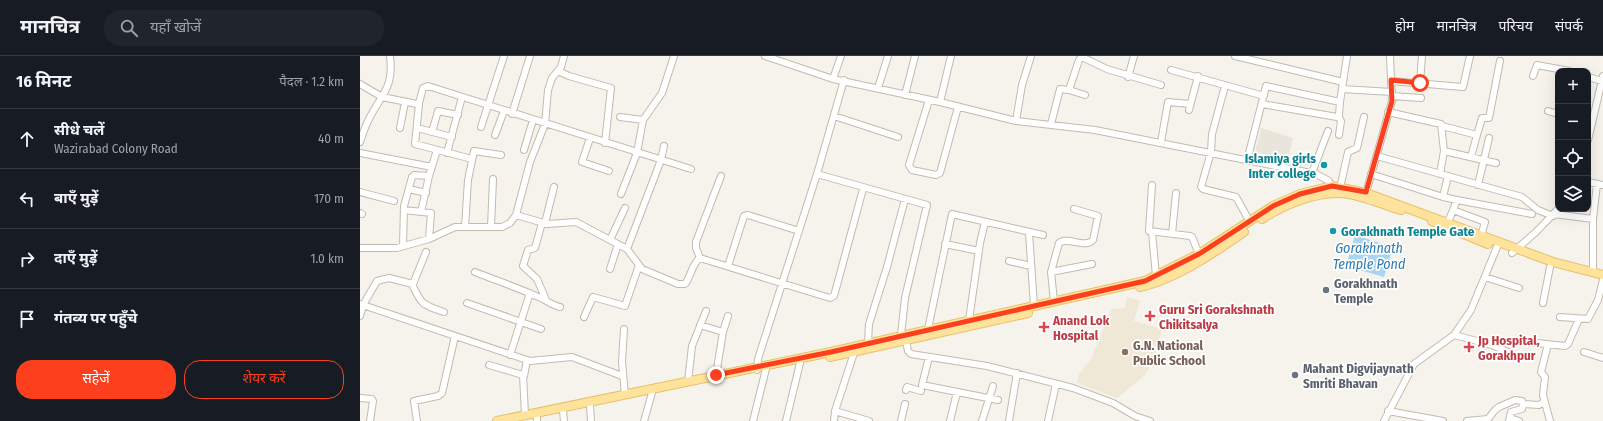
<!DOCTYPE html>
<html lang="hi">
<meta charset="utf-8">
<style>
:root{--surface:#171b24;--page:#20242c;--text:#f1f3f6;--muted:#9ea1a6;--line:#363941;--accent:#fc3f1d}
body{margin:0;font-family:"Fira Sans Condensed","Noto Sans Devanagari",sans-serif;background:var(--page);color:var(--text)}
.controls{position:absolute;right:12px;top:12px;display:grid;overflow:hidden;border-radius:8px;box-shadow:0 4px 16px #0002}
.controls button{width:36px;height:36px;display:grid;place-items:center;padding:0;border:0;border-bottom:1px solid var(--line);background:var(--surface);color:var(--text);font:20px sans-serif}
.stop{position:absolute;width:12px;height:12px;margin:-9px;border:3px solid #fc3f1d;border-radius:50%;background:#fff}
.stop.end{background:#fc3f1d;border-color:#fff;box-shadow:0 1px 4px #0008}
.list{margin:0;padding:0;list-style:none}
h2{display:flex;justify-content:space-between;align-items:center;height:52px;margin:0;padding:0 16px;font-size:17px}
h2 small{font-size:13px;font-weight:400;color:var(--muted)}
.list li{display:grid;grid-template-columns:26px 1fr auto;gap:12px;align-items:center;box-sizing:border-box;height:60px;padding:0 16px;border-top:1px solid var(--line)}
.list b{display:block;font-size:15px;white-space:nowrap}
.list p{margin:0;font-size:13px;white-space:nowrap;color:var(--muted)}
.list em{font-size:13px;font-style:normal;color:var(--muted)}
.actions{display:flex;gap:8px;padding:12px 16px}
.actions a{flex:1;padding:9px 0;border:1px solid var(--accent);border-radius:16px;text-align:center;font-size:14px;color:var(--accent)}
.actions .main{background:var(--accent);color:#fff}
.icon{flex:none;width:22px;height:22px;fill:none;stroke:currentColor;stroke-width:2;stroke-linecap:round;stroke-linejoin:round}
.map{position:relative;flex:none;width:1243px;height:365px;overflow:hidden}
header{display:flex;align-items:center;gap:24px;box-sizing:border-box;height:56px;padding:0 20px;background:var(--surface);border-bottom:1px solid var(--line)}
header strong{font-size:19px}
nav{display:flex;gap:22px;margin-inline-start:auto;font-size:14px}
.search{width:280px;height:36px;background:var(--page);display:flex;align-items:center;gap:10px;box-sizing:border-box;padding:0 14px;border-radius:16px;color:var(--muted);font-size:15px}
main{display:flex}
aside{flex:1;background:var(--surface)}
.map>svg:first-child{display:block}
.residential{fill:#eae5da}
.education{fill:#efe8d6}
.water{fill:#a9d4f2}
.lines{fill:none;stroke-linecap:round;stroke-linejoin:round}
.minor-casing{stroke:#c2bbae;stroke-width:8}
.major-casing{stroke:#e6c16a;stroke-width:10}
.minor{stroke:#fff;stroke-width:6}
.major{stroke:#ffe39c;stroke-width:8}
.route{stroke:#fc3f1d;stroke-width:5}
.culture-dot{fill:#0f9aa8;stroke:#fff;stroke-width:1.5}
.worship-dot{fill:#6b7280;stroke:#fff;stroke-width:1.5}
.health-dot{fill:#e0444e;stroke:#fff;stroke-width:1.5}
.education-dot{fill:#8d6e63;stroke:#fff;stroke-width:1.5}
.labels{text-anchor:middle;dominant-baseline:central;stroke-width:3.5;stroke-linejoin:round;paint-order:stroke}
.culture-label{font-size:13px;font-weight:bold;fill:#0d838f;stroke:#fff;text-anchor:end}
.worship-label{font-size:13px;font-weight:bold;fill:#5b616d;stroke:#fff;text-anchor:start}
.health-label{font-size:13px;font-weight:bold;fill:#be3a42;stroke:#fff;text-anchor:start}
.education-label{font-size:13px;font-weight:bold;fill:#785e54;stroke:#fff;text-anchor:start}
.water-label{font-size:14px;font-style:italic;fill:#2e7ab2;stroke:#fff}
</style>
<header>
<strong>मानचित्र</strong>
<div class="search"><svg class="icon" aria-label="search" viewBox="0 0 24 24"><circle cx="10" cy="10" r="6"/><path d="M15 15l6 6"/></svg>यहाँ खोजें</div>
<nav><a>होम</a><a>मानचित्र</a><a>परिचय</a><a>संपर्क</a></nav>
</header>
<main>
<aside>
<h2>16 मिनट<small>पैदल · 1.2 km</small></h2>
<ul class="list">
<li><svg class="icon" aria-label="ahead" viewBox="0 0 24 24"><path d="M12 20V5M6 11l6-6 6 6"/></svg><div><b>सीधे चलें</b><p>Wazirabad Colony Road</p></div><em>40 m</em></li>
<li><svg class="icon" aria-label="left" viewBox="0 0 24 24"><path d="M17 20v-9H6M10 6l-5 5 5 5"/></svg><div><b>बाएँ मुड़ें</b></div><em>170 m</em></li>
<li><svg class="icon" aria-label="right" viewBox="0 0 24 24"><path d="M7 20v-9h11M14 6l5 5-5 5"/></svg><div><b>दाएँ मुड़ें</b></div><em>1.0 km</em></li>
<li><svg class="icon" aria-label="arrive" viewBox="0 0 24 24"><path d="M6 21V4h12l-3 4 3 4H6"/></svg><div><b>गंतव्य पर पहुँचे</b></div></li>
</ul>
<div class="actions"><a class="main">सहेजें</a><a>शेयर करें</a></div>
</aside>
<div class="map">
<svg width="1243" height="365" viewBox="0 0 1243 365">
<rect width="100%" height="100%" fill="#f6f3ec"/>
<path class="residential" d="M901,72L933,82L928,104L895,96Z"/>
<path class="education" d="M767,241L780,245L774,265L802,273L793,305L784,320L757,342L717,327L719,318L732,302L751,253L765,252Z"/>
<path class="water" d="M995,179L1033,191L1024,221L986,210Z"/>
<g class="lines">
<defs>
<path id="minor" d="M405,0L473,23L580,46L656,65L735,74L956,118L969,125L972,134
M875,0L983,26
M722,1L747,13L801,29
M811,14L904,40
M198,15L209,20L251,32L245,87
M1173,20L1177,9L1209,15
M768,21L774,0
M1228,21L1242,25
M473,23L481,0
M1031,25L1103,31L1110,0
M1060,27L1062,0
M0,28L22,41L57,48L59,47L63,32L68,30L331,113
M865,30L852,78L851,96L841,131L843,133L876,141L890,166
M518,32L528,0
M982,33L1032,36
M709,34L719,4L723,0
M545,39L555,0
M1032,40L1061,42
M569,44L549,109L552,114L576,119L580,117L598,51
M580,46L591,0
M59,48L55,88L112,103
M902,48L977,61L979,59L980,46
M829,54L838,20
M1188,55L1198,58
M1028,56L1081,68L1084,95L1136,107
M152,58L170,0
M474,60L538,81
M260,61L283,64
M979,61L981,65L979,79
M656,65L662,29L671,0
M691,68L700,33L709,34L725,39
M1082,70L1117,79L1122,62H1129L1140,5
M121,71L144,0
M40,72L45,46
M57,72L92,81
M72,76L78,55L98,59
M135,79L144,55
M230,82L222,106L249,115
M1228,84L1243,20
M0,86C3,78 5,70 9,63C22,37 34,32 30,0
M801,86L808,46L830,48
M164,94L173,64
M0,97L72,111
M87,97L102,41
M1017,100L1162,141L1178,154L1193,160
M1111,101L1117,79
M887,105L906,30L980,46L987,0
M952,117L968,75
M457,118L567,149L545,242L541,279
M1011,118L1083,141
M1080,118L1084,95
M1088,120L1083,141L1097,144L1093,154L1125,166L1121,180
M1228,126L1243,129
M792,129L789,175L830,180L832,181L839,198
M1118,129L1129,82
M980,132L988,96L997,92L1004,61
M49,133L66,137
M0,136L34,145
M1006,137L1032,45L1030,0
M261,138L277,97L283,64L302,37L314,0
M1097,144L1172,158
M44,154L71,157L69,183
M61,156L69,120
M0,157L2,158
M1194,158L1233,163V216
M156,159L187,168L216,166L267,193L282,213L318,228H325C331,221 332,207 340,202L470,242L474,240L503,133
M1233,163L1237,128
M1088,166L1093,154
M182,167L175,192L168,194L163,210L177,223L186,244
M185,167L194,131
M105,171L108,124L114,95L141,99
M131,171L133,123
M792,176L796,220
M669,177L674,250
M812,178L816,137
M250,184L265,152
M585,188L619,195
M43,190L44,150L52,121L54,119L69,120L77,94
M0,192H37L69,183L95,171H142L150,167L156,159L170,106L185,68L188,34L192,22L201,11L204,0
M267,193L301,104L304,90
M1152,197L1176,176L1198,153
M340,202L336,192V186L361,120
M649,205L671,210
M368,210L384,160L388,159L439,175
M250,213L258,188
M115,216C135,224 156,231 176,240C185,243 191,249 200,251
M691,216L732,208
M1125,221L1159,232
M52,228C61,248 62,249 84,256
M694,245L691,216L699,187C708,180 725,193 733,184L738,160L714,153
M107,247L181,273
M1183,247L1190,211
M0,248L170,305L212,301L262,320
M0,260L3,249L17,225L29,222L53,228L66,196
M224,261L233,241L265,250L279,209
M1200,261L1228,263L1238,244L1243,224
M609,264L620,187L625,166
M340,269L363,276
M264,273L262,306L265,339
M568,273L592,158L683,179
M1094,279L1132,289L1148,296
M546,285L548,295L551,298L627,310L713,332L753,347L775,360L790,365
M1168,286L1205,290L1208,288L1219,263
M508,287L509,268L527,211L545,143
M1188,288L1181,316L1185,321L1183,339L1190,365
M1224,296L1243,302
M150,299L170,237
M569,301L562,329L638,344
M129,309L163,319L165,359
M397,314L398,303L457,118L484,24
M356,319L363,276L368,260
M164,320L167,304
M328,325L332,290L346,255
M546,334L547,331L561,335
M0,342L12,343L13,345L10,365
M230,350L231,365
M203,355L204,365
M475,355L509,365
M1028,355L1083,365
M177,361V365
M1150,362L1159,365
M57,365L54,345L78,340L82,337L95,280
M284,365L292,337
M393,365L406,313
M426,365L440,307
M474,365L475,355L494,297
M541,365L545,348
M590,365L597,336
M622,365L633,330
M649,365L657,317
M688,365L696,328
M1024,365L1054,308L1094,279L1111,254L1137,191
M1107,365L1128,363L1135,354L1139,351L1155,344L1162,345L1163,348
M1149,365L1151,356L1162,353L1163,348L1179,349L1184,346"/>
<path id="major" d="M902,163C923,149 952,137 978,137C994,136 1024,149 1041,154
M1072,165L1128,188
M780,231C816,223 855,196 884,176
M470,301L668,257
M137,365L471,296L785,225L839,198L913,150L940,138L972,130L1006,137L1193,206L1243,219"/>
</defs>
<use href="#minor" class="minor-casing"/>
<use href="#major" class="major-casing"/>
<use href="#minor" class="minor"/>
<use href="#major" class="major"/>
</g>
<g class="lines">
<path class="route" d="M356,319L471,296L785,225L839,198L913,150L940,138L972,130L1006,136L1032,45L1031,24L1060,27"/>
</g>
<g class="culture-dot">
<circle cx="964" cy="109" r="4"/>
<circle cx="973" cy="175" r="4"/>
</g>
<g class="worship-dot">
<circle cx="966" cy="234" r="4"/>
<circle cx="935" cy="319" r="4"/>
</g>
<g class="health-dot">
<path d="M788 254h4v4h4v4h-4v4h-4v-4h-4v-4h4z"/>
<path d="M682 265h4v4h4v4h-4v4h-4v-4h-4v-4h4z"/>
<path d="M1107 285h4v4h4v4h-4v4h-4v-4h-4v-4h4z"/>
</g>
<circle class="education-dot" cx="765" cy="296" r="4"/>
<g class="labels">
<g class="culture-label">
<text x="956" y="102">Islamiya girls<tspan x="956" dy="15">Inter college</tspan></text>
<text x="981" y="175" text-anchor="start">Gorakhnath Temple Gate</text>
</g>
<g class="worship-label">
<text x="974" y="227">Gorakhnath<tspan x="974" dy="15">Temple</tspan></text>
<text x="943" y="312">Mahant Digvijaynath<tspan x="943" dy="15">Smriti Bhavan</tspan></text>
</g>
<g class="health-label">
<text x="799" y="253">Guru Sri Gorakshnath<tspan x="799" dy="15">Chikitsalya</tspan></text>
<text x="693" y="264">Anand Lok<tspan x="693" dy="15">Hospital</tspan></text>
<text x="1118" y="284">Jp Hospital,<tspan x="1118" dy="15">Gorakhpur</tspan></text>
</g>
<g class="education-label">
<text x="773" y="289">G.N. National<tspan x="773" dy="15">Public School</tspan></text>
</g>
<g class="water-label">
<text x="1009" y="192">Gorakhnath<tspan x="1009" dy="16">Temple Pond</tspan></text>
</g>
</g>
</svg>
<div class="controls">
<button>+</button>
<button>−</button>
<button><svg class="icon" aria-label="locate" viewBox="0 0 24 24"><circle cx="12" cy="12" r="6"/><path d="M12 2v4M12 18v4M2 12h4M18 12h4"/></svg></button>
<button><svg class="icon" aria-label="layers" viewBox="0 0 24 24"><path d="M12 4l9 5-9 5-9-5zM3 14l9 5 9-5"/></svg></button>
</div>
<div class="stop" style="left:1060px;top:27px"></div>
<div class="stop end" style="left:356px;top:319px"></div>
</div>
</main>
